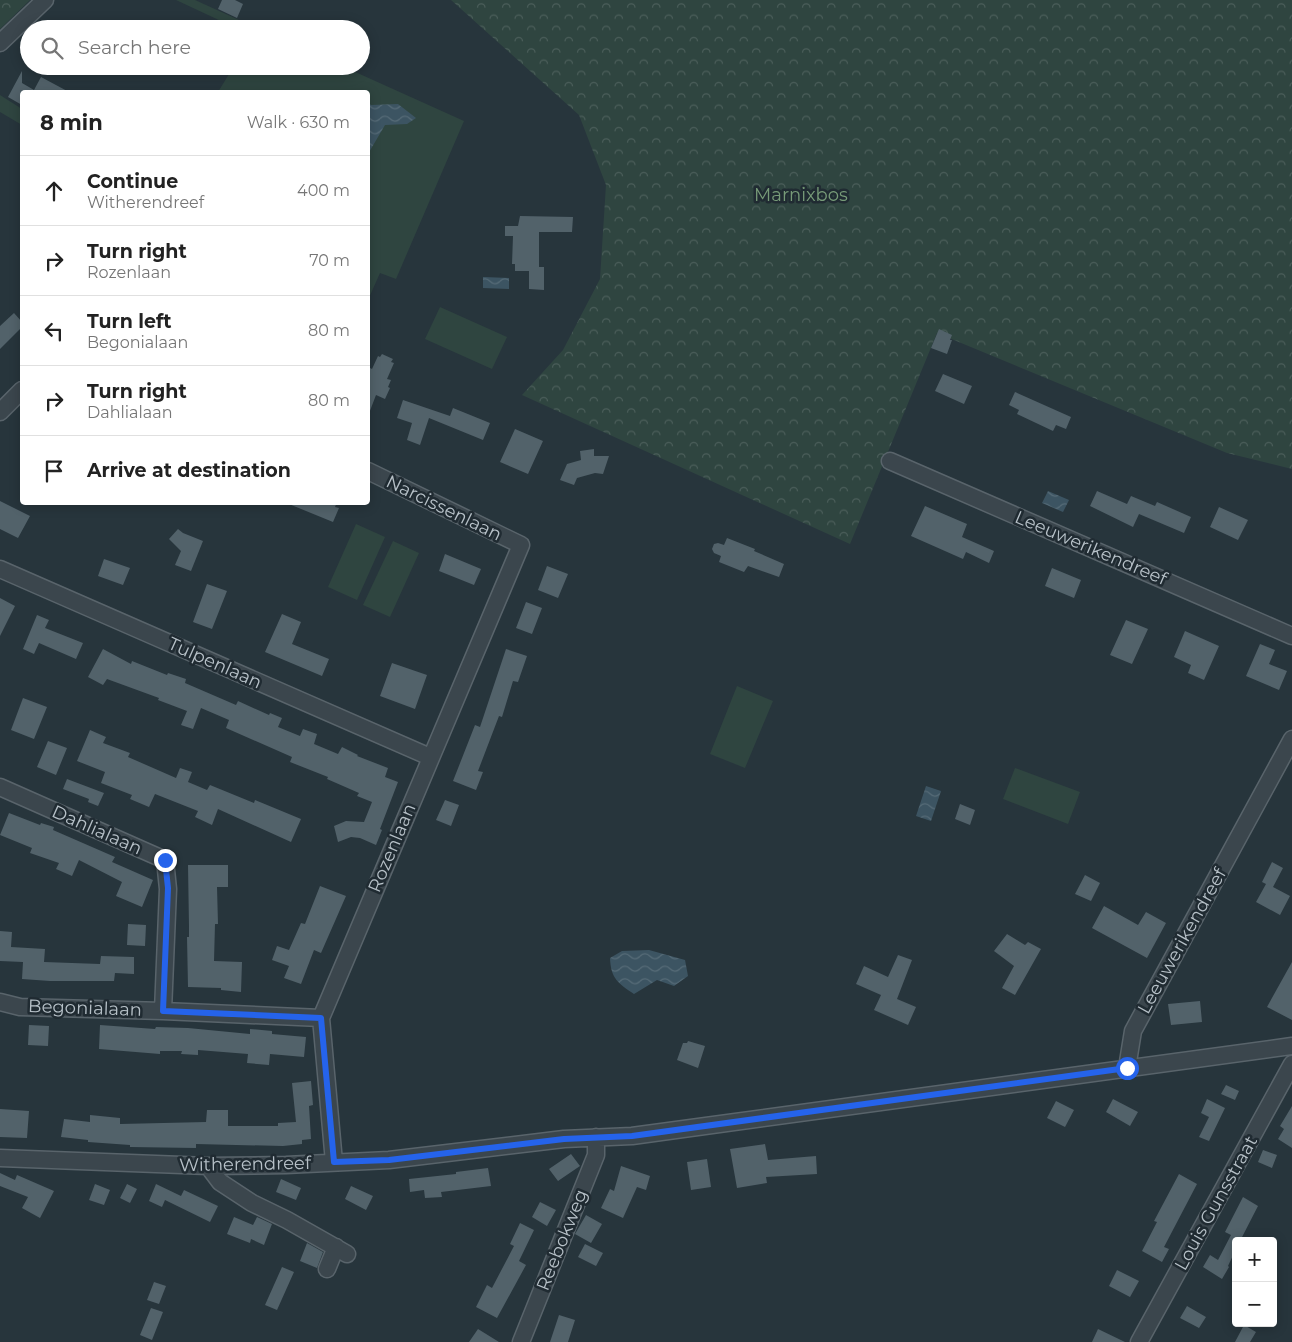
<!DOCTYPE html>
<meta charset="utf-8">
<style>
:root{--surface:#fff;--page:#f6f6f6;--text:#222;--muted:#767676;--line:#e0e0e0}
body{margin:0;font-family:Montserrat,sans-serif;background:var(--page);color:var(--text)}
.controls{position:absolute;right:15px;bottom:15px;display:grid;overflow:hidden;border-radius:5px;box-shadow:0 2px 12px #0003}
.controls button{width:45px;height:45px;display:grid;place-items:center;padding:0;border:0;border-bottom:1px solid var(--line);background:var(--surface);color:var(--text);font:25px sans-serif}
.stop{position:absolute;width:15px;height:15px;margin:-11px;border:4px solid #2563eb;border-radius:50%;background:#fff}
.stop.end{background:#2563eb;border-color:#fff;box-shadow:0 1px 5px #0008}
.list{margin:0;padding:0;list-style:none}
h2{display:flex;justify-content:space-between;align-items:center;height:65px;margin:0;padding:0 20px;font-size:21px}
h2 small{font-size:16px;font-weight:400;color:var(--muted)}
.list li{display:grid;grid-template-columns:32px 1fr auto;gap:15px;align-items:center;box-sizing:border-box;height:70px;padding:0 20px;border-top:1px solid var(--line)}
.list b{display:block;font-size:19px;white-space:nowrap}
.list p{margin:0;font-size:16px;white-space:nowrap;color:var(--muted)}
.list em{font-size:16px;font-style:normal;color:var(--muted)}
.icon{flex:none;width:28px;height:28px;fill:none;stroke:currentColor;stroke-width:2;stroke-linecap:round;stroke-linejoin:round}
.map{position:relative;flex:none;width:1292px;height:1342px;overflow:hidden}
.search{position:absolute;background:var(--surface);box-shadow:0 2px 12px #0003;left:20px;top:20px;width:350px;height:55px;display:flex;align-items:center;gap:12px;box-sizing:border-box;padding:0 18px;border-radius:28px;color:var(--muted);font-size:19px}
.panel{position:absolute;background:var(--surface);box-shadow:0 2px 12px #0003;left:20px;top:90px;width:350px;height:415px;border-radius:5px}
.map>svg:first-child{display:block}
.green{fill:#2f4540}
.forest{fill:url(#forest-crowns)}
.water{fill:url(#water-waves)}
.building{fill:#52626a}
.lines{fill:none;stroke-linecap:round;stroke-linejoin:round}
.minor-casing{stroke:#59646b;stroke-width:19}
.minor{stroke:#3b464d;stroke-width:16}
.route{stroke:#2563eb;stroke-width:6}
.labels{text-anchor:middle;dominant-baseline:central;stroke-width:5;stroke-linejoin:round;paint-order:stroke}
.park-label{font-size:18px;fill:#779b78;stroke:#202b32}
.street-label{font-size:18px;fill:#b7c1c8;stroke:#202b32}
</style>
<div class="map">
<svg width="1292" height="1342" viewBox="0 0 1292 1342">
<defs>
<pattern id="forest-crowns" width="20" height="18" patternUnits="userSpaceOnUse" patternTransform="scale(1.25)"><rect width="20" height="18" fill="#2f4540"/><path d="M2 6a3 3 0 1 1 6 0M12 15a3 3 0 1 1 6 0" fill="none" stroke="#4b5e5a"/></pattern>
<pattern id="water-waves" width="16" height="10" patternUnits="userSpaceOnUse" patternTransform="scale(1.25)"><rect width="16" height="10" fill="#3c5462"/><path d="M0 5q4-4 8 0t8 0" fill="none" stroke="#566b77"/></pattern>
</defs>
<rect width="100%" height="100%" fill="#27353c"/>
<path class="green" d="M176,0H195L259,29H238Z
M234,66H342L464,121L396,279L380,273L368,300V92H218Z
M0,95L22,109V125L0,112Z
M440,307L507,337L492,369L425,339Z
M356,524L385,537L357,600L328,587Z
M393,541L419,553L390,617L363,605Z
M737,686L773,701L745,768L710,754Z
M1015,768L1080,792L1068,824L1003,799Z"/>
<path class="forest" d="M0,0H30L0,29Z
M451,0H1292V469L1227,453L937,333L850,544L522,395L563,350L600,279L606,185L579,115Z"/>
<path class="water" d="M368,102L371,105L398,104L416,118L407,124L385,125L368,154Z
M483,277L509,278V289L483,288Z
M1048,491L1069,500L1063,512L1042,503Z
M926,786L941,791L931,821L916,816Z
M649,950L685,960L688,976L674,986L657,980L634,994C618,983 611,979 610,958L622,951Z"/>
<path class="building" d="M222,0H235L243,4L237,18L218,9Z
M22,71V83L34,90L41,77L69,92H22V105L8,97Z
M520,216L573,217L572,232H539V267H544V290L529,289V271H515V264H512L513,236H505V226H518Z
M14,313L22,322V327L0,349V326Z
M939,329L952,335L950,340H952L947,354L931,348Z
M382,354L393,359L391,362L394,363L387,379L391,380L388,387L390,388L385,399L376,395L368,416V367L372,369L378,356L380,357Z
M943,374L972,386L964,404L935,391Z
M1015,392L1071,417L1066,429L1056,425L1053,431L1017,414L1019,410L1009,405Z
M403,400L450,416L453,408L490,423L483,440L429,418L420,445L407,440L412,423L397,418Z
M515,429L543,441L528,474L500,462Z
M594,449V456H609L603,474L595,473L577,478L574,485L560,480L567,464L581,460L580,451Z
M1097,491L1127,504L1131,496L1155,506L1157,502L1191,517L1184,533L1139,514L1133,527L1090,506Z
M0,501L30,516L18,538L0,529Z
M284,502H337L335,507L339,508L333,522Z
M925,506L967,524L962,537L994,551L989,563L966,552L963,559L911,536Z
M1219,507L1248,520L1238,540L1210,527Z
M178,529L183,533L203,541L191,571L175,565L181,551L169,539Z
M727,538L755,549L754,551L784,564L779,577L748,566L744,572L719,562L721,556L714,553L712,549L714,544L718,543L724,545Z
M445,554L481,569L474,585L439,571Z
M104,559L130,568L123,585L98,576Z
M547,566L568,574L558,598L538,590Z
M1052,568L1081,580L1074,598L1045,586Z
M207,584L227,591L212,629L193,622Z
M0,598L15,606L0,636Z
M526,602L542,608L532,634L516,628Z
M282,614L301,622L292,644L329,659L322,676L265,652Z
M37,615L49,620L45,628L83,643L76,659L39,643L34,654L23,649Z
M1126,620L1148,629L1132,664L1110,655Z
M1185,631L1219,646L1204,680L1188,673L1191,665L1174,657Z
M1260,644L1275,650L1269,664L1287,671L1279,690L1246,676Z
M103,649L131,664L132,661L167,675L168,673L186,679L185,683L236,705L238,701L269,715L270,713L282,718L278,727L300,736L303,729L317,734L314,744L338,754L342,747L358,755L357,756L388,768L385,777L398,782L380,829L382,830L376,845L360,838L351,837L338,842L334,826L346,821L364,822L372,802L357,796L359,793L327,779L328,777L290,762L292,757L226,728L229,720L201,708L193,729L181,725L187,711L158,700L159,698L107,679L103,685L88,677Z
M506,649L527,656L518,682L513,681L502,717L499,716L478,771L483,772L476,790L453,781L475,725L480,727Z
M392,663L427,675L415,709L380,696Z
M23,698L47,707L34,739L11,730Z
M90,730L106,737L103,743L130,753L128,757L176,778L180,768L192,772L188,782L207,790L210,785L254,803L255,800L301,819L291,842L218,809L212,825L195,817L198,811L155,794L149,807L130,799L132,795L101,783L105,772L77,761Z
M48,741L67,748L56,775L37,767Z
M67,779L104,793L98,806L88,802L89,799L63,789Z
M445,800L459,805L451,826L436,820Z
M960,804L975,810L970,825L955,819Z
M9,813L40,825L41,823L54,827L53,830L115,857L112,862L153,880L142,907L116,896L122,882L79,860L72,876L56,869L59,863L30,853L32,848L0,835Z
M1272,862L1283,868L1273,887L1290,896L1280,915L1256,902L1266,884L1262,882Z
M188,865H228V887H217L218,924H215L214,961L242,962L241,992L221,990V988L188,987L187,937H189V927L191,928L189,927Z
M1085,875L1100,883L1091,901L1075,894Z
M320,886L346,896L321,953L314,950L301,984L284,978L289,966L272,960L277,946L289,950L301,923L305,924Z
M1104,906L1138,925L1146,912L1166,923L1147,958L1092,928Z
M128,924L146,925L145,946L127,945Z
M0,931L12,932L11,947L45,949L44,962L100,964L101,956L134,957V974L115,973L114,981H50L22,979L23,962L0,961Z
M1007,934L1025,945L1028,942L1041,949L1015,995L1002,988L1014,966L994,951Z
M898,955L912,960L897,999L916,1007L908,1025L874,1010L881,995L856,984L864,966L888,977Z
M1292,962V1020L1267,1007Z
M1200,1001L1202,1022L1171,1025L1168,1004Z
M29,1025L49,1026L48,1046L28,1045Z
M100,1025L155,1029L156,1027L188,1028L250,1034V1029L272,1031V1034L306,1037L304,1057L270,1054L269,1065L247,1063L248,1054L198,1050V1055L181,1054L182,1051H160V1054L99,1049Z
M688,1041L705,1046L698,1068L677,1060L683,1043H687Z
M311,1081L313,1105L309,1106L311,1139L302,1140V1144L283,1146L196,1144V1148L130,1147V1145L88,1142V1140L61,1137L64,1119L90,1122V1115L120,1118V1124L206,1122L207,1110H228V1126H278V1123L296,1122L292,1083Z
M1226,1085L1239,1091L1235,1100L1221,1094Z
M1113,1099L1138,1112L1130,1126L1106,1112Z
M1207,1099L1225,1108L1209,1141L1199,1137L1209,1117L1201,1113Z
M1056,1101L1074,1110L1065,1127L1047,1118Z
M1292,1106V1148L1278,1139L1284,1129L1280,1126Z
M0,1109L29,1111L27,1138L0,1137Z
M765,1144L768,1160L816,1156L817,1174L766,1177L767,1183L737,1188L730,1149Z
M1263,1150L1277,1155L1272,1168L1258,1162Z
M571,1154L580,1166L558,1181L549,1169Z
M707,1159L711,1187L691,1190L687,1162Z
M621,1166L650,1176L646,1190L637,1187L623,1218L601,1208L610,1189L614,1191Z
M488,1168L491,1186L441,1192L442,1197L425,1198L424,1190L410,1192L409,1179L456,1174V1172Z
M0,1173L15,1180L17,1175L54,1191L40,1218L22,1208L28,1197L0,1186Z
M1179,1174L1197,1184L1164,1247L1169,1249L1162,1262L1142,1251L1157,1222L1154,1221Z
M281,1179L301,1188L296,1200L276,1192Z
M95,1184L110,1190L104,1205L89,1200Z
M127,1184L137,1189L130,1203L120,1198Z
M156,1184L181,1196L184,1190L218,1206L210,1222L165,1200L162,1207L149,1201Z
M351,1186L373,1196L366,1210L345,1199Z
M1243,1197L1258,1206L1240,1241H1236V1249L1228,1266L1229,1267L1222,1279L1203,1267L1210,1255L1218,1260L1231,1235L1225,1232Z
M540,1202L556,1210L547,1226L532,1217Z
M586,1215L602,1224L591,1243L575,1234Z
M234,1217L253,1225L257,1217L272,1224L264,1245L251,1239L250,1243L227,1234Z
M520,1223L534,1230L519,1261L526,1265L497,1318L476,1307L487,1285L492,1288L514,1246L510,1244Z
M307,1243L323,1252L317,1268L300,1261Z
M585,1244L603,1253L596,1266L578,1257Z
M282,1267L294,1272L277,1310L265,1305Z
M1117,1270L1139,1281L1130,1297L1109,1286Z
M154,1282L166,1286L159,1304L147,1300Z
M1187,1306L1206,1317L1199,1328L1180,1318Z
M151,1308L163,1312L152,1340L140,1335Z
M559,1315L575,1320L568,1342H550Z
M1244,1325L1256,1332L1250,1342H1235Z
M478,1329L499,1342H469Z
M1098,1329L1125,1342H1092Z"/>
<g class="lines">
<defs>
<path id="minor" d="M0,43L45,0
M0,412L22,390
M890,461L1292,636
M0,569L430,757
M0,787L165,860L168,889L163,1011
M0,1002L20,1007L163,1011L321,1018
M1127,1068L1133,1031L1292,739
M0,1158L208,1166L286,1165L389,1160L564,1139L632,1136L1292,1046
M334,1162L321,1018L521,545L368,471
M208,1166L220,1182L252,1203L287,1220L347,1254
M327,1269L336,1247
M521,1342L596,1155V1137
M1139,1342L1292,1064"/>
</defs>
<use href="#minor" class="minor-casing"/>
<use href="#minor" class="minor"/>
</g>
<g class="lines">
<path class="route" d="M165,860L168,888L163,1011L321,1018L334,1162L389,1160L564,1139L632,1136L1127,1068"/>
</g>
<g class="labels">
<g class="park-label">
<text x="801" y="195">Marnixbos</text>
</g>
<g class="street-label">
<text transform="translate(444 508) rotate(26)">Narcissenlaan</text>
<text transform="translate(1091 548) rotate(23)">Leeuwerikendreef</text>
<text transform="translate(215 663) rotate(24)">Tulpenlaan</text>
<text transform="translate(97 830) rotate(24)">Dahlialaan</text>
<text transform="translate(392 848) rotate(-67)">Rozenlaan</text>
<text transform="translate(1182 941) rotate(-61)">Leeuwerikendreef</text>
<text transform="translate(85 1008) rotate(2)">Begonialaan</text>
<text transform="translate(245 1164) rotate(-1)">Witherendreef</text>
<text transform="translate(1216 1203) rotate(-61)">Louis Gunsstraat</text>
<text transform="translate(562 1240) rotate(-68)">Reebokweg</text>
</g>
</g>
</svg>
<div class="controls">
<button>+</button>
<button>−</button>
</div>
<div class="stop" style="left:1127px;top:1068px"></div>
<div class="stop end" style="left:165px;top:860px"></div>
<div class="search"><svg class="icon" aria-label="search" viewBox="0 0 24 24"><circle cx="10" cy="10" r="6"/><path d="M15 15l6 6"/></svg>Search here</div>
<section class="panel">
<h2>8 min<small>Walk · 630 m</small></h2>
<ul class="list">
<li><svg class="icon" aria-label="ahead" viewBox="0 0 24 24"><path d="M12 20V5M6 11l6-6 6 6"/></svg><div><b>Continue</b><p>Witherendreef</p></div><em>400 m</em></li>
<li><svg class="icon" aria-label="right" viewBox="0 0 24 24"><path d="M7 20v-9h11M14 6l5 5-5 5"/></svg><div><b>Turn right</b><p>Rozenlaan</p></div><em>70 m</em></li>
<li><svg class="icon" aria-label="left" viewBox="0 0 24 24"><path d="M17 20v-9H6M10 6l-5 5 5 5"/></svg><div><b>Turn left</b><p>Begonialaan</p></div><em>80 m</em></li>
<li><svg class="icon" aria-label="right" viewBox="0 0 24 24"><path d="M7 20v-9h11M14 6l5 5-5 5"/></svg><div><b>Turn right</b><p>Dahlialaan</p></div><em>80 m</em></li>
<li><svg class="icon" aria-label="arrive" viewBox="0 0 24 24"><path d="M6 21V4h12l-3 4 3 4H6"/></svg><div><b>Arrive at destination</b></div></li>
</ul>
</section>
</div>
